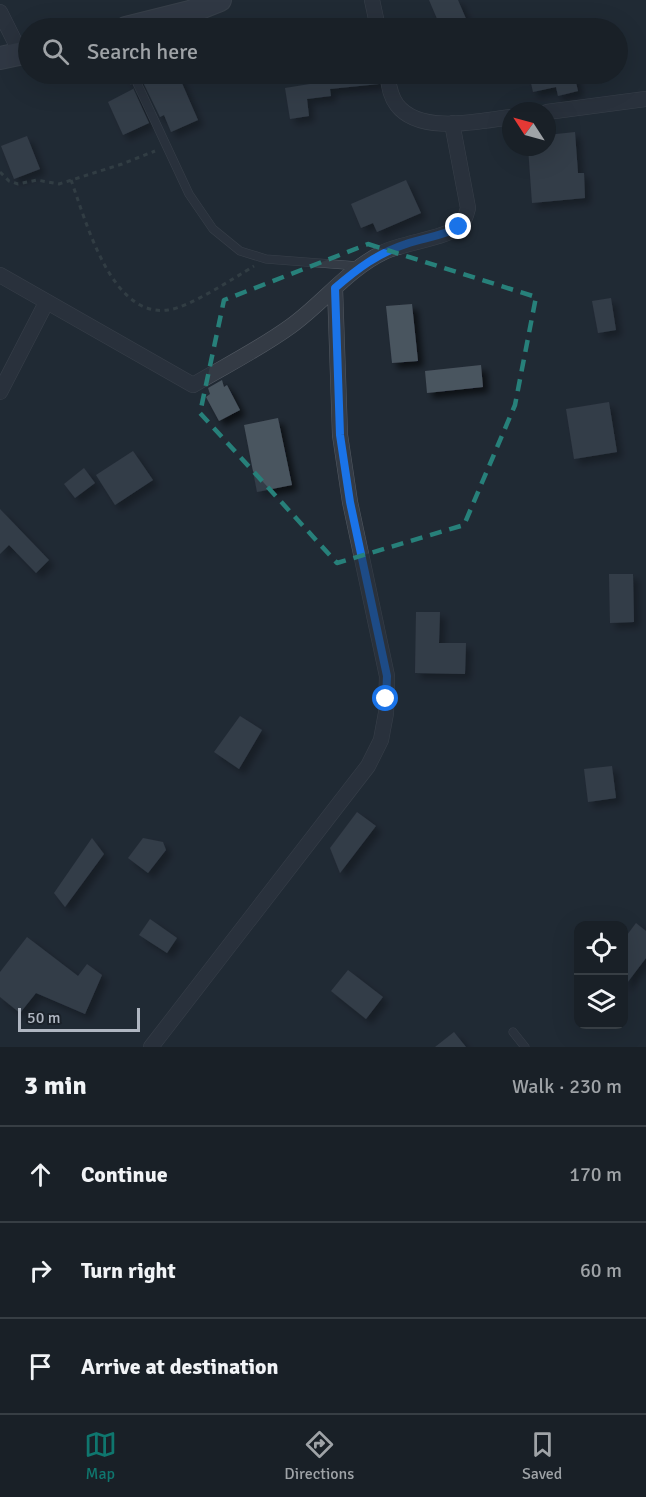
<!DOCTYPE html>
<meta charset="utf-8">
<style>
:root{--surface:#192027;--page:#262d33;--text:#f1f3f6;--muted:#9fa3a7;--line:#373e44;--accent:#0f766e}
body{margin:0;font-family:Signika,sans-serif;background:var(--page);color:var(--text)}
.controls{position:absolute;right:18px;bottom:18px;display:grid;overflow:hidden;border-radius:12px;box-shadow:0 6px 24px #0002}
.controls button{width:54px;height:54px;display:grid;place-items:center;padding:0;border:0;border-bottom:2px solid var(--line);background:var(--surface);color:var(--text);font:30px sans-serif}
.compass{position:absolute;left:502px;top:102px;width:54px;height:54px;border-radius:50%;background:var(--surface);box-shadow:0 6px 24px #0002;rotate:306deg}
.scale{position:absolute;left:18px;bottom:15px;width:122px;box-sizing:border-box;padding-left:6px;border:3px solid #afb6c1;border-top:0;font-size:16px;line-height:21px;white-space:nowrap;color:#afb6c1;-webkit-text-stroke:4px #1a2129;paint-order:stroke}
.stop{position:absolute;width:18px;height:18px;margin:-14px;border:4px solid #1a73e8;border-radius:50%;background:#fff}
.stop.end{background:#1a73e8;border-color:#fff;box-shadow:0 2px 6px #0008}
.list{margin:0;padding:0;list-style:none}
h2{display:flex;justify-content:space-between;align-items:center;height:78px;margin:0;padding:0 24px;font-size:26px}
h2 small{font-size:20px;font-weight:400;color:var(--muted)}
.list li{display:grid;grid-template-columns:39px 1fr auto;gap:18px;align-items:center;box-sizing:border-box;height:96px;padding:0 24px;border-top:2px solid var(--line)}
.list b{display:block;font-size:22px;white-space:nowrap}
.list em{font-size:20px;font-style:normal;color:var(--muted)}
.icon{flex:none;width:33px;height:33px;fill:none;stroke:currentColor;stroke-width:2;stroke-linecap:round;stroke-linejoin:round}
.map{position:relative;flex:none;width:646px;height:1047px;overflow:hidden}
.search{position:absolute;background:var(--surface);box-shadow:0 6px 24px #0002;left:18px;right:18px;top:18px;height:66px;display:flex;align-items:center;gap:15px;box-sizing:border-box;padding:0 21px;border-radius:33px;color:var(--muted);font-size:22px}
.sheet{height:366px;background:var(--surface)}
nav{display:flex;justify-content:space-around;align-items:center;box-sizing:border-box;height:84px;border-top:2px solid var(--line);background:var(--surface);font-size:16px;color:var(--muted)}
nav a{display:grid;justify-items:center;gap:3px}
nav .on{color:var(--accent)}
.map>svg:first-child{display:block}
.building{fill:#4a545f;filter:url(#shadow)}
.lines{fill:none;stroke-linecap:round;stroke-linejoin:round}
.lane-casing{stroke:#525962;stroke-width:9}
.street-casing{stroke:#525962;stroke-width:16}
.secondary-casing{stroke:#525962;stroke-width:24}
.path{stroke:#455456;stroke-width:3;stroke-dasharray:4.5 4.5;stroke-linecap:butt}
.lane{stroke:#343b45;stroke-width:8}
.street{stroke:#343b45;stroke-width:15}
.secondary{stroke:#434b57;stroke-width:22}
.route{stroke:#1a73e8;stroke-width:8}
.marked{fill:none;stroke:#27807a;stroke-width:4.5;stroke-dasharray:12 8;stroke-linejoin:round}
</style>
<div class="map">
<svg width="646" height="1047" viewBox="0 0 646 1047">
<defs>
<filter id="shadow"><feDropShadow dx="5.5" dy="5.5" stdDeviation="3" flood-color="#0009"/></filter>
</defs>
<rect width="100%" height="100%" fill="#212a34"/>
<path class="building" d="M429,0H458L470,28H441Z
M126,74H178L198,120L171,132L164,115L160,117L142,80L135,77L132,80L131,85Z
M315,74H378L379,84L330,89L331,96L307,99L309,116L290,119L285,88L316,83Z
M529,74H574L578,91L558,96L556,87L533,92Z
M133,88L149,123L123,135L108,102L133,89Z
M575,132L578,173H584L585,198L532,203L528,147H547V135Z
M27,136L40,169L14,179L1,146Z
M406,180L421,213L377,232L373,223L361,228L351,204Z
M611,298L616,330L598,333L592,301Z
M412,304L418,361L392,363L386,306Z
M481,365L483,387L427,393L425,371Z
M222,380L224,387L227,385L240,410L219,421L206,397L210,394L208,388Z
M609,402L617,452L574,459L566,409Z
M278,418L292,485L257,492L244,425Z
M133,451L153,480L115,505L96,475Z
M84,468L95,483L75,498L64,484Z
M0,509L49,560L36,573L9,545L0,554Z
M609,574H633L634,622L610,623Z
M416,612H440L439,643H466L465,674L415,673Z
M240,716L262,730L239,769L214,752Z
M612,766L616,798L588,802L584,769Z
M357,812L376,826L340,873L330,848Z
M92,838L104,854L65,907L54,893Z
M143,838L163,842L166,850L148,873L128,858Z
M150,919L177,938L167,953L139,935Z
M636,923L646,931V958L624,987V939Z
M27,937L78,976L87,964L102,975L85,1014L36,993L20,1013L0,997V972Z
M348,970L383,997L366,1019L331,991Z
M454,1032L466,1047H435Z"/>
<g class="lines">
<defs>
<path id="lane" d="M137,83L189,194L213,229L240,251L266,259L358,266
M513,1032L525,1047"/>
<path id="street" d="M372,0L378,28
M0,12L21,54
M387,74C389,85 390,96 397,105C420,135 479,121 511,117
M547,112L646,99
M0,275L193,385C225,366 261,348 291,326C323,303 348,269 384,252C403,243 444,238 457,228C464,223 466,216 468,208L452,123
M0,392L46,303
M151,1047L368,766L381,740L386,713L387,676L350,502L340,435L335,288"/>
<path id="secondary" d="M126,28L190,12L220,0
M0,58L28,52"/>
</defs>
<use href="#lane" class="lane-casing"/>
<use href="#street" class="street-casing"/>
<use href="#secondary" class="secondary-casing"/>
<path class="path" d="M0,172L9,181L18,184L37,180L59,184L122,164L155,151
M71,180C86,221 111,318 168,310C190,307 234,278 254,266"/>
<use href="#lane" class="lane"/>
<use href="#street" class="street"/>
<use href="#secondary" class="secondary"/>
</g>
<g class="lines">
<path class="route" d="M386,699L387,676L350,502L340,435L335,288C357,269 378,253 406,244C423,238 443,236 459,227"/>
</g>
<path d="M0 0H646V1047H0ZM368,244L536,297L515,405L464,525L337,563L200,413L224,300Z" fill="#212a34" fill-opacity=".55" fill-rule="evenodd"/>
<path class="marked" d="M368,244L536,297L515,405L464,525L337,563L200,413L224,300Z"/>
</svg>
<div class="controls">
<button><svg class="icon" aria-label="locate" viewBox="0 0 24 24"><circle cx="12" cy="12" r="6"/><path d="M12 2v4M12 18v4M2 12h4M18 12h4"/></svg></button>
<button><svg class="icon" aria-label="layers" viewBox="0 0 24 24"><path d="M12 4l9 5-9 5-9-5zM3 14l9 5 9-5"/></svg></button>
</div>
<svg class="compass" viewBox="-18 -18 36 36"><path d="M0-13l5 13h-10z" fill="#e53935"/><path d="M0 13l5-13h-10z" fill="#9fa3a7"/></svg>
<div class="scale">50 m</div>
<div class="stop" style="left:386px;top:699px"></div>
<div class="stop end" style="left:459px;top:227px"></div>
<div class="search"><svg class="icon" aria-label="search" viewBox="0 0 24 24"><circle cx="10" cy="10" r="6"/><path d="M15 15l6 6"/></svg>Search here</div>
</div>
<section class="sheet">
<h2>3 min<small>Walk · 230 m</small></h2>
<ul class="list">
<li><svg class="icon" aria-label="ahead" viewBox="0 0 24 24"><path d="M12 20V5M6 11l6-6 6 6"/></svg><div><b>Continue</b></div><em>170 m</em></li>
<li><svg class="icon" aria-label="right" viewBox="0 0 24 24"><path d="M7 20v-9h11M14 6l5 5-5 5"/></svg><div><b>Turn right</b></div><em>60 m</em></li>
<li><svg class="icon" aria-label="arrive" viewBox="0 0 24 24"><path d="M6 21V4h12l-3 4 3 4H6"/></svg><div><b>Arrive at destination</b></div></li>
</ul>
</section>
<nav>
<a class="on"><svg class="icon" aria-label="map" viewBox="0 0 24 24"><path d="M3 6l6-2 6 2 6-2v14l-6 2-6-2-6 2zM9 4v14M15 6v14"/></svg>Map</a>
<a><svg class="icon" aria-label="directions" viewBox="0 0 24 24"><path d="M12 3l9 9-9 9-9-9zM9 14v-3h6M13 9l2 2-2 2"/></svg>Directions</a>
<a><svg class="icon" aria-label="saved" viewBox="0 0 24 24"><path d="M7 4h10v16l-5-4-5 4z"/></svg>Saved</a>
</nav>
